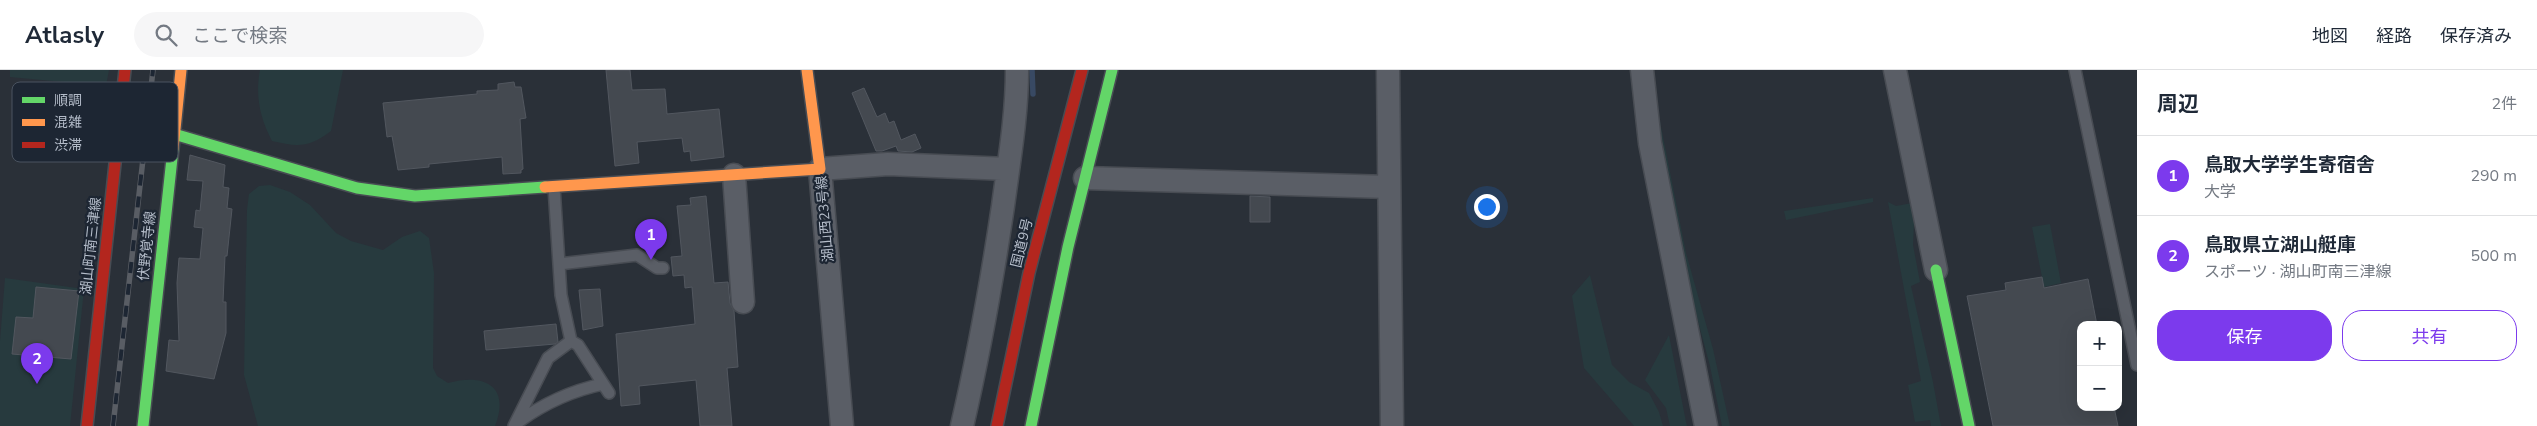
<!DOCTYPE html>
<html lang="ja">
<meta charset="utf-8">
<style>
:root{--surface:#fff;--page:#f6f6f7;--text:#1f2937;--muted:#747a83;--line:#e0e1e3;--accent:#7c3aed}
body{margin:0;font-family:"Nunito Sans","Noto Sans JP",sans-serif;background:var(--page);color:var(--text)}
.controls{position:absolute;right:15px;bottom:15px;display:grid;overflow:hidden;border-radius:10px;box-shadow:0 5px 20px #0002}
.controls button{width:45px;height:45px;display:grid;place-items:center;padding:0;border:0;border-bottom:1px solid var(--line);background:var(--surface);color:var(--text);font:25px sans-serif}
.you{position:absolute;left:1486px;top:136px;width:18px;height:18px;margin:-12px;border:4px solid #fff;border-radius:50%;background:#1a73e8;box-shadow:0 0 0 8px #1a73e833}
.badge{display:grid;place-items:center;width:32px;height:32px;border-radius:50%;background:var(--accent);color:#fff;font-size:16px;font-weight:700}
.pin{position:absolute;translate:-50% -41px;filter:drop-shadow(0 1px 2px #0008)}
.pin::after{content:'';position:absolute;top:26px;width:18px;height:15px;background:inherit;clip-path:polygon(0 0,100% 0,50% 100%)}
.list{margin:0;padding:0;list-style:none}
h2{display:flex;justify-content:space-between;align-items:center;height:65px;margin:0;padding:0 20px;font-size:21px}
h2 small{font-size:16px;font-weight:400;color:var(--muted)}
.list li{display:grid;grid-template-columns:32px 1fr auto;gap:15px;align-items:center;box-sizing:border-box;height:80px;padding:0 20px;border-top:1px solid var(--line)}
.list b{display:block;font-size:19px;white-space:nowrap}
.list p{margin:0;font-size:16px;white-space:nowrap;color:var(--muted)}
.list em{font-size:16px;font-style:normal;color:var(--muted)}
.actions{display:flex;gap:10px;padding:15px 20px}
.actions a{flex:1;padding:11px 0;border:1px solid var(--accent);border-radius:20px;text-align:center;font-size:18px;color:var(--accent)}
.actions .main{background:var(--accent);color:#fff}
.icon{flex:none;width:28px;height:28px;fill:none;stroke:currentColor;stroke-width:2;stroke-linecap:round;stroke-linejoin:round}
.map{position:relative;flex:none;width:2137px;height:356px;overflow:hidden}
header{display:flex;align-items:center;gap:30px;box-sizing:border-box;height:70px;padding:0 25px;background:var(--surface);border-bottom:1px solid var(--line)}
header strong{font-size:24px}
nav{display:flex;gap:28px;margin-inline-start:auto;font-size:18px}
.search{width:350px;height:45px;background:var(--page);display:flex;align-items:center;gap:12px;box-sizing:border-box;padding:0 18px;border-radius:28px;color:var(--muted);font-size:19px}
main{display:flex}
aside{flex:1;background:var(--surface)}
.map>svg:first-child{display:block}
.green{fill:#273a3e}
.lines{fill:none;stroke-linecap:round;stroke-linejoin:round}
.stream{stroke:#384963;stroke-width:5.5}
.building{fill:#444950;stroke:#52575f}
.lane-casing{stroke:#484c53;stroke-width:14}
.street-casing{stroke:#484c53;stroke-width:25}
.fast-casing{stroke:#484c53;stroke-width:14}
.slow-casing{stroke:#484c53;stroke-width:14}
.jam-casing{stroke:#484c53;stroke-width:14}
.lane{stroke:#5a5e66;stroke-width:11}
.street{stroke:#5a5e66;stroke-width:22}
.fast{stroke:#63d668;stroke-width:11}
.slow{stroke:#ff974d;stroke-width:11}
.jam{stroke:#b3261e;stroke-width:11}
.rail-casing{stroke:#595d64;stroke-width:5.5}
.rail{stroke:#1d2633;stroke-width:4;stroke-dasharray:11;stroke-linecap:butt}
.labels{text-anchor:middle;dominant-baseline:central;stroke-width:4.5;stroke-linejoin:round;paint-order:stroke}
.street-label{font-size:14px;fill:#b4bcc9;stroke:#1d2633}
.key{fill:#1d2633;stroke:#4a5360;stroke-width:1}
.key-label{font-size:14px;fill:#b4bcc9}
</style>
<header>
<strong>Atlasly</strong>
<div class="search"><svg class="icon" aria-label="search" viewBox="0 0 24 24"><circle cx="10" cy="10" r="6"/><path d="M15 15l6 6"/></svg>ここで検索</div>
<nav><a>地図</a><a>経路</a><a>保存済み</a></nav>
</header>
<main>
<div class="map">
<svg width="2137" height="356" viewBox="0 0 2137 356">
<rect width="100%" height="100%" fill="#2a3038"/>
<path class="green" d="M10,0H109L106,16L10,7Z
M260,0H343L331,61C309,78 297,77 272,71C260,48 255,26 260,0Z
M1651,6L1686,183L1713,279L1730,356H1722L1710,296L1690,221L1657,53Z
M270,115L290,122L310,135L336,163L351,171L383,180L402,167L420,161L429,168L434,203L433,298L437,306L448,313C483,303 511,315 495,356H258L244,305L247,140L249,124L259,116Z
M1873,128V132L1786,150L1784,141Z
M1888,132L1896,136L1912,133L1914,153L1913,175L1920,212L1911,216L1933,312L1941,356H1931L1930,350L1915,352L1908,315L1921,311Z
M2050,154L2061,213L2044,217L2032,157Z
M1590,205L1612,295L1629,312L1649,323L1659,342L1663,356H1634L1584,298L1572,226Z
M5,208L84,219L70,356H0V271Z
M1669,265L1686,352L1687,356H1670L1666,338L1645,310Z"/>
<g class="lines">
<path class="stream" d="M1032,0L1033,24"/>
</g>
<path class="building" d="M606,0H630L632,20L665,19L667,44L719,39L724,87L691,91L690,81L684,82L682,68L637,72L639,93L615,96Z
M514,12L515,17H521L526,48L520,49L523,99L521,100V103L503,104L502,87L429,94V97L398,100L392,66L387,67L383,33L477,24V21L498,20V14Z
M864,18L877,47L885,43L889,53L894,51L901,70L915,64L921,78L912,82L898,81L896,76L882,81H876L852,23Z
M190,85L225,95L223,117L229,118L227,138L232,139L227,186H225L223,232H226V263L214,309L166,301L169,270L179,271L177,213L179,188L200,189L203,158L194,157L196,140L200,141L203,111L187,110Z
M706,126L714,213L728,212L730,233L734,241L738,297L727,298L732,356H700L696,310L639,316L640,334L621,336L616,264L695,254L692,217L685,218L684,205L673,206L671,187L682,186L677,136L691,135L690,128Z
M1250,126L1270,127V152H1250Z
M2042,207L2044,218L2088,209L2097,255H2081V337H2114L2118,356H1993L1967,226L2006,220L2005,213Z
M36,217L79,221L71,289L12,284L16,247L33,248Z
M600,219L603,256L583,260L579,220Z
M556,254L558,272L555,274L486,280L484,261Z"/>
<g class="lines">
<defs>
<path id="lane" d="M2075,0L2137,295
M554,117L561,225L571,271L578,275L609,323
M559,194L637,185L657,198H663
M517,353C544,333 570,321 603,314
M514,356L548,288L571,271"/>
<path id="street" d="M1388,0L1392,356
M1642,0L1650,73L1706,356
M1895,0L1936,200
M734,105L743,232
M1085,108L1389,117
M842,356L820,99L888,94L1008,99
M962,356C979,283 992,210 1003,136C1009,91 1017,46 1017,0"/>
<path id="fast" d="M174,64L357,118L415,126L545,117
M1936,200L1969,356
M143,356L173,79
M1031,356L1068,177L1112,0"/>
<path id="slow" d="M173,79L181,0
M545,117L820,99L807,0"/>
<path id="jam" d="M87,356L125,0
M997,356L1029,203L1082,0"/>
</defs>
<use href="#lane" class="lane-casing"/>
<use href="#street" class="street-casing"/>
<use href="#fast" class="fast-casing"/>
<use href="#slow" class="slow-casing"/>
<use href="#jam" class="jam-casing"/>
<use href="#lane" class="lane"/>
<use href="#street" class="street"/>
<use href="#fast" class="fast"/>
<use href="#slow" class="slow"/>
<use href="#jam" class="jam"/>
<defs>
<path id="rail" d="M113,356L153,0"/>
</defs>
<use href="#rail" class="rail-casing"/>
<use href="#rail" class="rail"/>
</g>
<g class="labels">
<g class="street-label">
<text transform="translate(825 149) rotate(-95)">湖山西23号線</text>
<text transform="translate(1022 173) rotate(-76)">国道9号</text>
<text transform="translate(91 176) rotate(-84)">湖山町南三津線</text>
<text transform="translate(147 176) rotate(-84)">伏野覚寺線</text>
</g>
</g>
<rect x="12" y="12" width="166" height="80" rx="8" class="key"/>
<rect x="22" y="27" width="23" height="6" fill="#63d668"/>
<rect x="22" y="49" width="23" height="7" fill="#ff974d"/>
<rect x="22" y="72" width="23" height="6" fill="#b3261e"/>
<g class="key-label">
<text x="54" y="35">順調</text>
<text x="54" y="57">混雑</text>
<text x="54" y="80">渋滞</text>
</g>
</svg>
<div class="controls">
<button>+</button>
<button>−</button>
</div>
<div class="you"></div>
<div class="pin badge" style="left:651px;top:190px">1</div>
<div class="pin badge" style="left:37px;top:314px">2</div>
</div>
<aside>
<h2>周辺<small>2件</small></h2>
<ul class="list">
<li><span class="badge">1</span><div><b>鳥取大学学生寄宿舎</b><p>大学</p></div><em>290 m</em></li>
<li><span class="badge">2</span><div><b>鳥取県立湖山艇庫</b><p>スポーツ · 湖山町南三津線</p></div><em>500 m</em></li>
</ul>
<div class="actions"><a class="main">保存</a><a>共有</a></div>
</aside>
</main>
